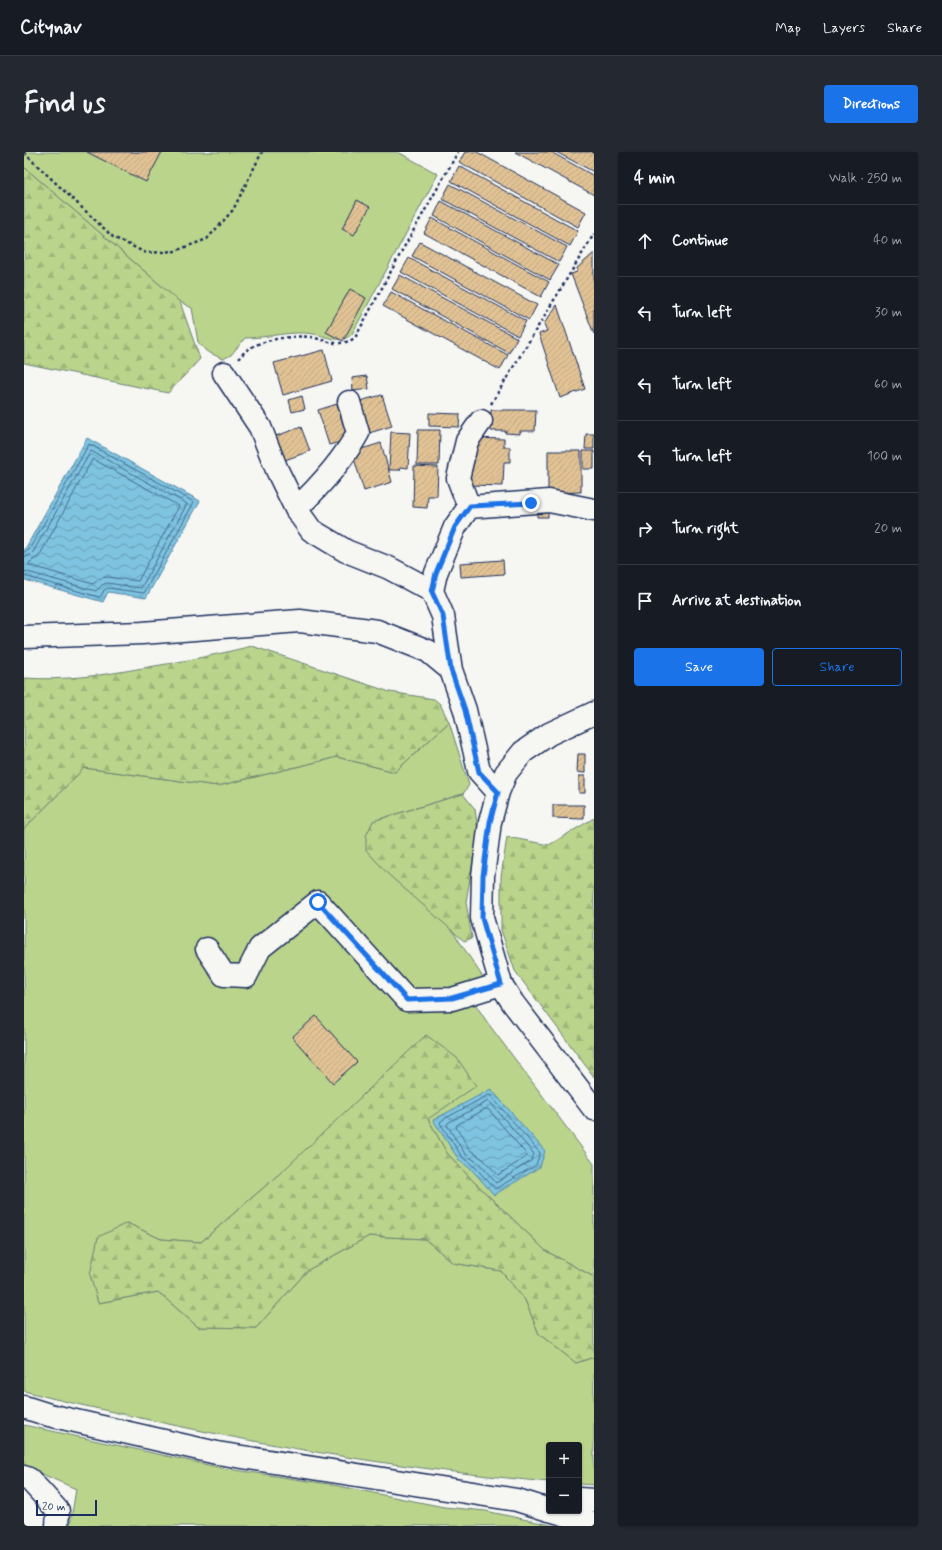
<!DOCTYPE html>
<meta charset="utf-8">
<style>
:root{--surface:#171b24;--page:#242831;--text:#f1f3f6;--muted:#9ea1a6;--line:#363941;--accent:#1a73e8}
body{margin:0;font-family:Mynerve,sans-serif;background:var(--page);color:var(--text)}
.controls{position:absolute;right:12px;bottom:12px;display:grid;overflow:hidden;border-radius:4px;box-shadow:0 1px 3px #0004}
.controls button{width:36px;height:36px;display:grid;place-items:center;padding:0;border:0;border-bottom:1px solid var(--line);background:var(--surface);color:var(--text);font:20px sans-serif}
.scale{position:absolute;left:12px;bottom:10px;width:61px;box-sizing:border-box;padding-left:4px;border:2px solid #1b2f5e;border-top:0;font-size:11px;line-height:14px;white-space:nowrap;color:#1b2f5e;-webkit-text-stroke:3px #f6f6f2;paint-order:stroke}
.stop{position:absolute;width:12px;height:12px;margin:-9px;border:3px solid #1a73e8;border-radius:50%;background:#fff}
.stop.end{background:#1a73e8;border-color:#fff;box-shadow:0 1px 4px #0008}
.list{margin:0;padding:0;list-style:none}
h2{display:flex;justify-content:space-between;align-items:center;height:52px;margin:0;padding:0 16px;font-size:17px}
h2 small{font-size:13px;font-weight:400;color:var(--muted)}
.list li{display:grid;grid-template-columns:26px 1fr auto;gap:12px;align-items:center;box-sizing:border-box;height:72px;padding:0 16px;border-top:1px solid var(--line)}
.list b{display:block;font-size:15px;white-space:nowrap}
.list em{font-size:13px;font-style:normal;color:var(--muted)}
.actions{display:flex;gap:8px;padding:12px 16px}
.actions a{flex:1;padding:9px 0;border:1px solid var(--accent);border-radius:4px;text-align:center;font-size:14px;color:var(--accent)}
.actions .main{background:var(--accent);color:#fff}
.icon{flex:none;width:22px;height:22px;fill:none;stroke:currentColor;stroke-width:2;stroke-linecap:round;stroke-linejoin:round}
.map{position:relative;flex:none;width:570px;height:1374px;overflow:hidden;border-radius:4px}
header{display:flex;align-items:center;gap:24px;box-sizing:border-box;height:56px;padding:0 20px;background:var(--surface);border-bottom:1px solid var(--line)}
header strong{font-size:19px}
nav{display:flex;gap:22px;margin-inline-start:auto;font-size:14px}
.intro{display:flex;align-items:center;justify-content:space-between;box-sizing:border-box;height:96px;padding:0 24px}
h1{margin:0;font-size:28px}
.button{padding:10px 18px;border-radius:4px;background:var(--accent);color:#fff;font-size:14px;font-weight:700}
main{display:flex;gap:24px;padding:0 24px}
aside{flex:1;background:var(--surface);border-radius:4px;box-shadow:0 1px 3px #0004}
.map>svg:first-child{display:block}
.grass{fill:#bad48b;stroke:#6a8274}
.forest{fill:url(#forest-firs);stroke:#6a8274}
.water{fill:url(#water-waves);stroke:#5688ab}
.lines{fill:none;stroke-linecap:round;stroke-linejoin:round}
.shore{stroke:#436a92;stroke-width:1}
.building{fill:url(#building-hatch);stroke:#1b2f5e}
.minor-casing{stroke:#1b2f5e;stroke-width:25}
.path{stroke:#1b2f5e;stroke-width:2.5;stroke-dasharray:3 3;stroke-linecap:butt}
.minor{stroke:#f6f6f2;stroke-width:22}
.route{stroke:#1a73e8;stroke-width:5}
</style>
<header>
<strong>Citynav</strong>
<nav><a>Map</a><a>Layers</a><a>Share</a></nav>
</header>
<div class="intro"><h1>Find us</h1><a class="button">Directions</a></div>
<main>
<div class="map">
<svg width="570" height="1374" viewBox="0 0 570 1374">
<defs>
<pattern id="forest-firs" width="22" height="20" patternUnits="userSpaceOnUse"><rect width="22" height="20" fill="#bad48b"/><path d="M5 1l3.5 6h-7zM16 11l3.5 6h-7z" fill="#9fb67a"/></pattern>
<pattern id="water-waves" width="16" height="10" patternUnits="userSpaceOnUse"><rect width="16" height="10" fill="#7ec3df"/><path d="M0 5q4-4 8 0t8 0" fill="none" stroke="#669fb8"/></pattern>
<pattern id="building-hatch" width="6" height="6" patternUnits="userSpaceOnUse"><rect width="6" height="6" fill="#e1c294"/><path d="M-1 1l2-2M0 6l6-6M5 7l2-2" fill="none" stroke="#c0a782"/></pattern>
</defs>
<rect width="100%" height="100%" fill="#f6f6f2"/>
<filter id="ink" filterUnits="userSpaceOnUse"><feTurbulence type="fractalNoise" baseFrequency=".025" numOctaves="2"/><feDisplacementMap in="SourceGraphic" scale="8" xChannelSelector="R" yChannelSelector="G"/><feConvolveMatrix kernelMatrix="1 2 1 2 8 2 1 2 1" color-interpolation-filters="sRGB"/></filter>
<g filter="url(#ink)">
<path class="grass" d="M0,0H374L414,22L328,182C316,193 303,184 290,182C267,178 244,186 221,186L207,203L199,207L182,199L174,190L168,156L156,150L0,15Z
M425,570L445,633L439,642L349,669L426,775L462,830L450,850L463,870L570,1012V1125L522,1099L448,1028L423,1001L404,967L262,1016L177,1090L137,1087L103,1071L74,1151L134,1140L174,1175L232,1176L284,1118L345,1084L401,1087L429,1111L477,1119L501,1148L515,1182L552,1211L570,1205V1333L555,1332V1293H525V1330C389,1318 254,1296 121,1267C81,1258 40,1250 0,1239V677L60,616L194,634L313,605L371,620Z
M0,1273L198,1316L304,1332L420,1355L462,1359L531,1374H46L52,1337L0,1314Z"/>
<path class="forest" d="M0,15L156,150L176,207L144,241L0,211Z
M228,494L366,540L410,547L416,552L425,570L371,620L313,605L194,634L60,616L0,677V526C40,529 80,523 119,516C156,510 192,503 228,494Z
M439,642L451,657L454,679L442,750L448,786L440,789L366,724L342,698V684L349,669Z
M570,666V925L491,819L477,778V725L483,685L525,693Z
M402,883L433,906L452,934L404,967L423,1001L448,1028L522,1099L570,1125V1205L552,1211L515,1182L501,1148L477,1119L429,1111L401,1087L345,1084L284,1118L232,1176L174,1175L134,1140L74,1151L66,1123L74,1085L103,1071L137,1087L177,1090L262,1016Z"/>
<path class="water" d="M63,286L176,349L122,446L84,440L79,450L1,428L0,399Z
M467,937L521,999L516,1015L470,1043L449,1019L435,1008L409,968Z"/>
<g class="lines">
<path class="shore" d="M69,307L155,354L114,429L83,425L77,426L69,432L5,413V411L15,404Z
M0,400L5,398L65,292L170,350L120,441L84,436L80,438L77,444L75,445L0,424
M0,405L5,404L9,400L67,299L163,352L117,436L83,431L78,433L72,439L0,419
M465,943L467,944L516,1001L512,1013L471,1037L452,1016L438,1005L416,971L417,969Z
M465,949L510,1002L507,1009L472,1031L456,1012L441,1002L423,973L424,971Z
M462,957L465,958L503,1003L502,1005L474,1023L460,1008L446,998L432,975L433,973Z"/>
</g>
<path class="building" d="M63,0H138L122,30Z
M441,0H453L562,60L554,75L435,10Z
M491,0H527L570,24V43Z
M532,0H568L570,1V20Z
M435,14L554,79L546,94L427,29Z
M426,32L543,95L535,110L418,47Z
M333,48L346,55L330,83L318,77Z
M417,49L535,113L526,128L410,64Z
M408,66L525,130L517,145L400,81Z
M396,90L513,153L505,168L388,104Z
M570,101V182L547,122L553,120V116Z
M385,106L502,169L494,184L377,120Z
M376,123L493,186L485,201L368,137Z
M326,137L342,146L319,189L302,180Z
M367,140L484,203L476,218L359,154Z
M533,153L561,237L536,246L515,182L523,179L520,172Z
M300,198L308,229L259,243L250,211Z
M343,224L345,237L329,239L328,226Z
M358,243L368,274L342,282L332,250Z
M278,244L281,257L268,260L265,248Z
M313,252L324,288L305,293L294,258Z
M467,258H512L511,279H496V282L481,281L482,279H467Z
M405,261L436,262L435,275L405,274Z
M277,275L286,299L261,308L252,284Z
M394,278H416L415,313H393Z
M367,280L386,281L384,316L377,315L376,318H365Z
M562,282H570V297H561Z
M447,286L480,287V295H486V310H480L479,334L446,333Z
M357,291L368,330L340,339L328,300Z
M524,299H557V340L524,341Z
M559,299H570V317H559Z
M390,314L414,315L413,344H404L403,356L389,355Z
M513,354L528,360H524V365H513Z
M479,408L480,422L437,425L436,411Z
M554,602H561V621L553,620Z
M555,624H561V641H555Z
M529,653H560V667L529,666Z
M292,864L333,910L309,931L268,885Z"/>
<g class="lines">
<defs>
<path id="minor" d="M200,221L236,275L253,318L272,357L287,378L322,399L365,416L408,439L419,464L427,518L441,558L455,619L474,640
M445,355L525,349L570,358
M445,355L434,326L443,289L457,269
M272,357C296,334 318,310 334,281L325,250
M408,439L412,421L431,375L445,355
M0,485L118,481L276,469L353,479L404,499L427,518
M570,561L525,582L499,600L482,621L474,640L466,670L459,724L458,766L477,832L489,851L570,957
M183,797L200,823L222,824L236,796L294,750L383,848L428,847L477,832
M0,1255L25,1263L193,1301L493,1348L525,1358
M0,1325L5,1327L34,1359L33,1374
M555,1347L570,1348
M529,1359L570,1371"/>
</defs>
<use href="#minor" class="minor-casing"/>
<path class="path" d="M0,1L89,85L122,101L151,99L183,87L209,58L238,0
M214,207C218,203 222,198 226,196C241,187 270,183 287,185C305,189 314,196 331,186L379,97L434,0
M467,252L570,82"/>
<use href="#minor" class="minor"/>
</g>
</g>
<g class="lines" filter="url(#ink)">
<path class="route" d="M294,750L383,848L428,846L477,832L458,766L459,724L466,670L474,640L455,620L441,558L427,518L419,464L408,440L412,421L431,375L446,354L507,351"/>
</g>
</svg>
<div class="controls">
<button>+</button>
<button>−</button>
</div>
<div class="scale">20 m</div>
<div class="stop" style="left:294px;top:750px"></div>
<div class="stop end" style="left:507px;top:351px"></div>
</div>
<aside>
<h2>4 min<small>Walk · 250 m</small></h2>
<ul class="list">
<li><svg class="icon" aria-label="ahead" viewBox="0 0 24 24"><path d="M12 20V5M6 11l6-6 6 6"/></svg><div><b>Continue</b></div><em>40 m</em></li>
<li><svg class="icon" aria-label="left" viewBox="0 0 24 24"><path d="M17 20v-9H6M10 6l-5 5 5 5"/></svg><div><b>Turn left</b></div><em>30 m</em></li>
<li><svg class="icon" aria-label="left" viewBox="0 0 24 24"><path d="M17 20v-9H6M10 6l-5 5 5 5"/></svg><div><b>Turn left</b></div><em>60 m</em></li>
<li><svg class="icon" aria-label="left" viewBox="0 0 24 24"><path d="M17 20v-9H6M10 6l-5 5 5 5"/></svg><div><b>Turn left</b></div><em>100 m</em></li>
<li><svg class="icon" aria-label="right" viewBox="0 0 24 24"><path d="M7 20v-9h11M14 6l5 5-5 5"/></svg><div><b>Turn right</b></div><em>20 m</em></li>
<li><svg class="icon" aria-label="arrive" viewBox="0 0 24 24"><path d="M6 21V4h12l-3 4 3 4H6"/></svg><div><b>Arrive at destination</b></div></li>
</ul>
<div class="actions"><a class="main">Save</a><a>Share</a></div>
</aside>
</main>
